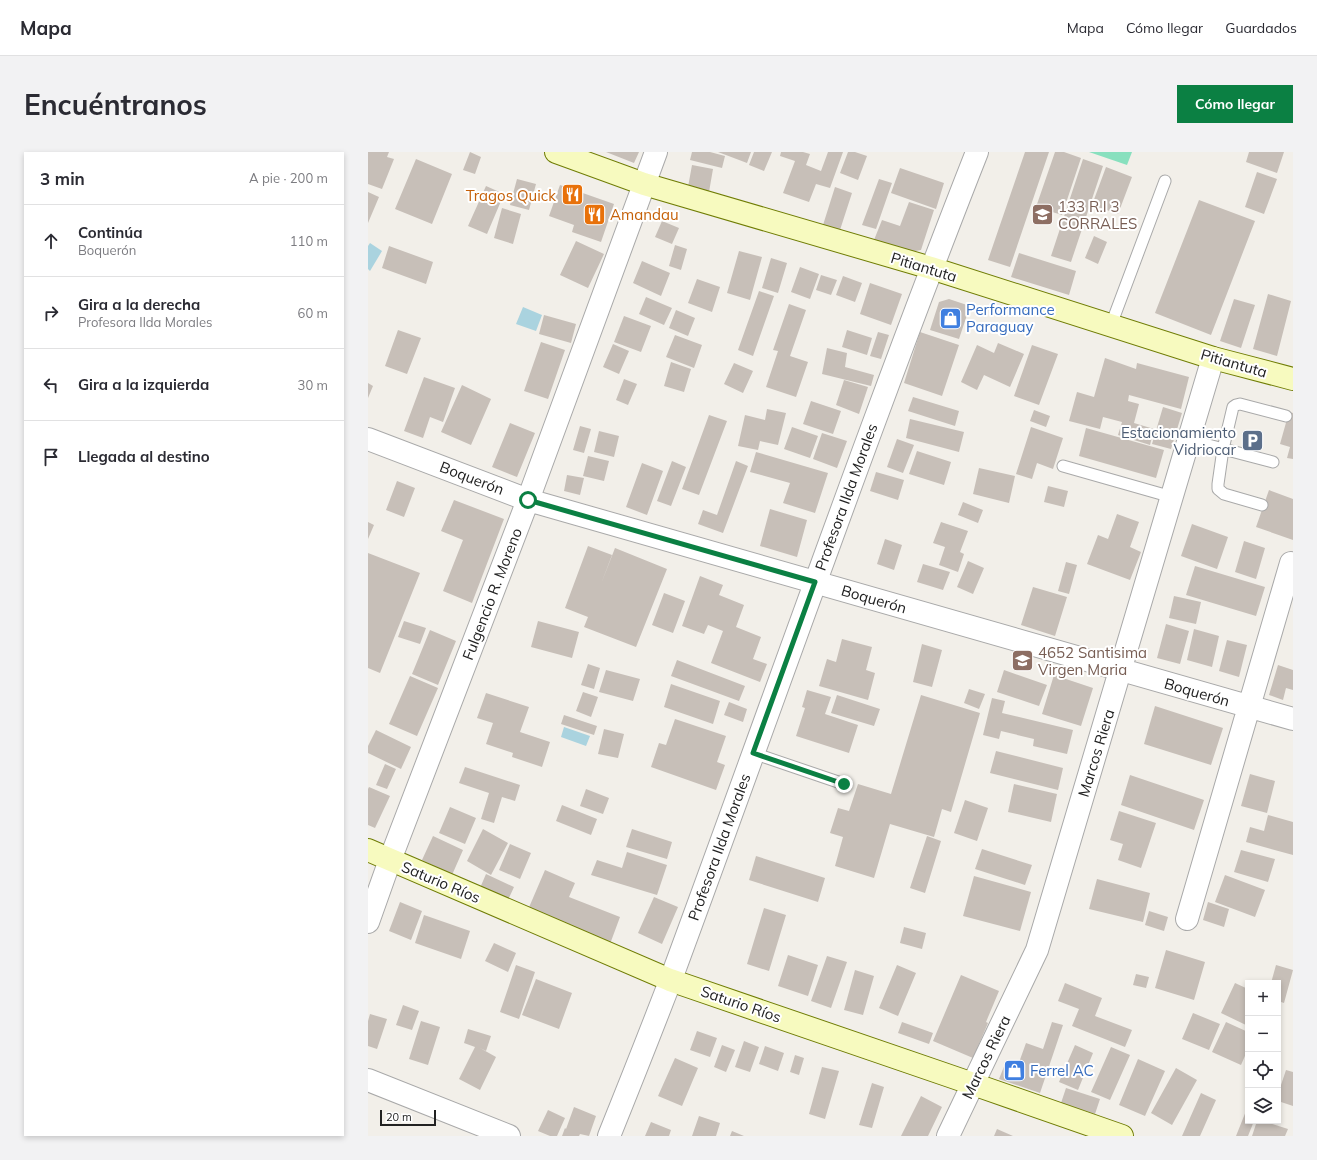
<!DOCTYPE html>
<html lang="es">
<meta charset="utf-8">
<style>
:root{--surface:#fff;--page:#f2f2f3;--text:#2b2b33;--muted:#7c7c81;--line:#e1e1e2;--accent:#0b8043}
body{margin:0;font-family:Mulish,sans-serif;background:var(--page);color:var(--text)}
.controls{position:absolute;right:12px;bottom:12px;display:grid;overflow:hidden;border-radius:0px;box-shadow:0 2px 6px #0003}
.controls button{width:36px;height:36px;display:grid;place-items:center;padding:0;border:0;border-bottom:1px solid var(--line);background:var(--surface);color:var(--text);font:20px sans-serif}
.scale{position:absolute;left:12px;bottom:10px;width:56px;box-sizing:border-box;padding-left:4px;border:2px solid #222;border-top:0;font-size:11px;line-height:14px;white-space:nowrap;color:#222;-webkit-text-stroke:3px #fff;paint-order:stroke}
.stop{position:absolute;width:12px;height:12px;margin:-9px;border:3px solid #0b8043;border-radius:50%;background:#fff}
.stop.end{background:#0b8043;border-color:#fff;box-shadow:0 1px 4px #0008}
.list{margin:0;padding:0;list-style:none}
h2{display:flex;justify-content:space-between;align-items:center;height:52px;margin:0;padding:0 16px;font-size:17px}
h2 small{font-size:13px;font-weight:400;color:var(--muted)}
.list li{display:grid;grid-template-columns:26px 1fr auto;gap:12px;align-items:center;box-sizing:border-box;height:72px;padding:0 16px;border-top:1px solid var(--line)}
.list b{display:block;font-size:15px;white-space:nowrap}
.list p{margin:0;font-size:13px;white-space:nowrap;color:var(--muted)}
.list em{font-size:13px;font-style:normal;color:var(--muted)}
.icon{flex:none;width:22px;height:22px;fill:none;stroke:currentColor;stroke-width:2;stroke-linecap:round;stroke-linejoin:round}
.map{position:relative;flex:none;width:925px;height:984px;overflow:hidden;border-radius:0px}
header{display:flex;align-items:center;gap:24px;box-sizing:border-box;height:56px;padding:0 20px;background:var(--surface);border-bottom:1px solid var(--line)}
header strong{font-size:19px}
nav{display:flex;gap:22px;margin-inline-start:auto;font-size:14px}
.intro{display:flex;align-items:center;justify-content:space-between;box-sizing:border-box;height:96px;padding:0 24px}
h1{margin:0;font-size:28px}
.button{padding:10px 18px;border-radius:0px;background:var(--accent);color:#fff;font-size:14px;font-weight:700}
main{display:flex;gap:24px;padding:0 24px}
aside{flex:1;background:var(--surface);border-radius:0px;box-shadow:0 2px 6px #0003}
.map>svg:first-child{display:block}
.pitch{fill:#88e0be}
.water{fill:#aad3df}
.building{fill:#c7bfb8}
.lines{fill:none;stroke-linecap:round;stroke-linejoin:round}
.lane-casing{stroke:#a9a9a9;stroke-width:13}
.street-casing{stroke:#a9a9a9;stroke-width:24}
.secondary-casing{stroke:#707d05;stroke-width:24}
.lane{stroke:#fff;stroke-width:11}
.street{stroke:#fff;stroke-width:22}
.secondary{stroke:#f7fabf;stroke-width:22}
.route{stroke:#0b8043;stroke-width:5}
.labels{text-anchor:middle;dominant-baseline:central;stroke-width:4;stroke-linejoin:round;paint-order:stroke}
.food-label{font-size:15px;fill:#c56008;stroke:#fff;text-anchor:end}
.education-label{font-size:15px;fill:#785e54;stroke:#fff;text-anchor:start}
.street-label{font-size:15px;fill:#222;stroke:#fff}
.shop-label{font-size:15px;fill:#366cbe;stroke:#fff;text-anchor:start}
.service-label{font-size:15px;fill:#4e5e75;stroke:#fff;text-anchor:end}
</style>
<header>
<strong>Mapa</strong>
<nav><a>Mapa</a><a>Cómo llegar</a><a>Guardados</a></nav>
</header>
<div class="intro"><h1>Encuéntranos</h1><a class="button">Cómo llegar</a></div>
<main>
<aside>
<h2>3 min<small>A pie · 200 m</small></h2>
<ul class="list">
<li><svg class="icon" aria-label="ahead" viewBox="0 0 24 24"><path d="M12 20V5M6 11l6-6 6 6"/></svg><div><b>Continúa</b><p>Boquerón</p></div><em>110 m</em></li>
<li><svg class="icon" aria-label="right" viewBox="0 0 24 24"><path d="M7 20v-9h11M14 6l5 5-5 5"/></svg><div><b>Gira a la derecha</b><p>Profesora Ilda Morales</p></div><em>60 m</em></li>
<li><svg class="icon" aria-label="left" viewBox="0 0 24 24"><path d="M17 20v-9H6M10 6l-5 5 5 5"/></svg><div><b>Gira a la izquierda</b></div><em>30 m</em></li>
<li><svg class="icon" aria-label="arrive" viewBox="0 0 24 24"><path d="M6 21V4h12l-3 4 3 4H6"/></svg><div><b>Llegada al destino</b></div></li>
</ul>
</aside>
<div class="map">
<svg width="925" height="984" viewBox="0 0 925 984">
<rect width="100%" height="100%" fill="#f2efe9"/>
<path class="pitch" d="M721,0H764L759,13Z"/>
<path class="water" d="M2,91L14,99L2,119L0,117V94Z
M155,155L174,163L168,179L148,172Z
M196,575L222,584L218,594L193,585Z"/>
<path class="building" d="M0,0H21L19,5L26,7L14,37L0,32Z
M102,0L113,5L107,22L95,18Z
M238,0H271L266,11Z
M324,0H342L357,4L354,16L322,8Z
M350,0H383L379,11Z
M386,0H404L396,19L381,13Z
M413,0H435L442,2L438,13L453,19L460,0H475L462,36L448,32L441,50L415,41L427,9L412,4Z
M480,0H487L499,4L490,28L472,21Z
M657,0H681L642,115L620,108Z
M687,0H696L713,6L694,63L668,55Z
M881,0H916L909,21L878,10Z
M48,7L84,22L64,72L27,57Z
M715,7L735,14L703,110L683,104Z
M324,13L345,17L341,40L320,35Z
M738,15L764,25L750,62L724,53Z
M532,16L576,31L568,57L523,41Z
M889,20L909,27L896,62L877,55Z
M149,27L168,32L161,58L142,53Z
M511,27L524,31L508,77L494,73Z
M192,33L246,52L233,90L204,80L206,73L181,64Z
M118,34L136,42L119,82L100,74Z
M467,35L484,41L472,78L455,73Z
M0,40L11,45L0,71Z
M831,48L887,69L843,183L787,161Z
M541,50L566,58L553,98L542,100L506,88L514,68L532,74Z
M134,56L153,62L145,92L126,86Z
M294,69L311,76L304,92L287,85Z
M726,84L739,90L730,112L717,106Z
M208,89L236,102L220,136L192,123Z
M307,93L319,97L313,118L301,114Z
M21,94L65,110L58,132L14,116Z
M371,99L394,105L382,148L359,141Z
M651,101L708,119L701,143L643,125Z
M403,106L419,111L410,141L394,136Z
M274,109L302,121L293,144L265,131Z
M432,115L451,122L442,147L423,140Z
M453,123L469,128L463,143L448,138Z
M475,124L494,131L487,150L468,143Z
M329,127L352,135L344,160L320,151Z
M502,131L534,142L523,173L492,162Z
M391,139L406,144L385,204L370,198Z
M900,142L923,149L909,204L885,197Z
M278,145L304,156L296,173L271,162Z
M581,147L602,154L591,187L562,178L571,150Z
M866,147L887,153L873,196L852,189Z
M421,152L438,158L422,204L440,210L428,245L398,235L410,199L405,198Z
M308,158L327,166L320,184L301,176Z
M176,163L208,172L203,191L171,182Z
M256,164L283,174L273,200L246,190Z
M30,178L53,186L39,222L17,214Z
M479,178L504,186L499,203L474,195Z
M510,180L521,183L513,207L502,204Z
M552,180L591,193L574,244L536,231Z
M307,183L334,193L326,216L298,205Z
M173,190L197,198L180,247L156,239Z
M630,191L656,202L642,235L616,223L609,238L593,230L609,193L626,201Z
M245,192L261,199L251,222L235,215Z
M664,193L690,202L671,253L646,244Z
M459,196L479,201L477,215L506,223L503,234L454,222Z
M737,206L768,217L769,211L821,225L813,257L761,243L760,249L771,252L766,271L786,277L782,293L750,283L754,270L735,265L732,277L701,269L709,240L726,245Z
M303,210L323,217L316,240L296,234Z
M366,211L385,219L375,241L356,232Z
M56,225L87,236L75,270L62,265L55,286L36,279Z
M256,227L269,232L260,253L248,248Z
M476,228L500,235L491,262L468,253Z
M0,231L5,234L0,246Z
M94,233L123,247L103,293L73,280Z
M545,245L591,259L587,274L540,259Z
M443,249L473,259L465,282L435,272Z
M795,255L814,261L803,297L784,292Z
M399,257L418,261L410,293L392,289L390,298L370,294L377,263L397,268Z
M666,258L682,264L678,275L662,269Z
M921,260L925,261V307L919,306L922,295L912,292Z
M341,263L359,269L331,343L314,337Z
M542,267L596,280L591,300L538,286Z
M142,271L167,281L149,325L124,315Z
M212,274L223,277L216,301L205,298Z
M424,275L450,284L442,306L416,297Z
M663,275L695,286L685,317L669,311L664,327L648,322Z
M718,276L796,298L788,326L711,304Z
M231,279L251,284L246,305L226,300Z
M454,281L479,289L469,316L445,307Z
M529,287L546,293L535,321L519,315Z
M549,299L583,310L576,333L541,322Z
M388,300L460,321L447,361L415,351L422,331L382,320Z
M220,304L241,309L236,329L215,324Z
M304,309L318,315L303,354L289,349Z
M368,309L380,314L355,381L330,372L335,358L349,363Z
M274,311L295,319L279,363L258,355Z
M611,316L647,324L641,351L605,342Z
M508,320L536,328L530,348L502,339Z
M199,323L216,326L212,343L196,339Z
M29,329L47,336L36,365L18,358Z
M680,334L700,339L696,355L676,350Z
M901,338L925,347V388L888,375Z
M86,348L136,367L104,451L75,439L95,388L73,379Z
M595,350L615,358L610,371L590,363Z
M402,357L439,368L429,405L392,394Z
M749,362L771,370L762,395L773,400L762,428L719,412L730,383L740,387Z
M0,370L6,373L0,387Z
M573,370L600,379L592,400L596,402L590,420L571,413L577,395L565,391Z
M824,372L860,385L849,417L813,404Z
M517,387L534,393L526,418L509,412Z
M876,389L897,396L888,427L867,420Z
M220,394L244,403L233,432L247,396L299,417L268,495L216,475L220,465L197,456Z
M0,401L52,421L12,521L0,516Z
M600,409L616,416L605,442L589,435Z
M698,410L709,413L701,442L690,439Z
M555,412L582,420L575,438L549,430Z
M827,414L897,435L888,464L818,443Z
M332,424L355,433L351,443L376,453L368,475L393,485L385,507L399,512L392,530L343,511L355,479L340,473L336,482L314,474Z
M665,435L699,445L687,484L653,473Z
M296,441L317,449L305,481L284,473Z
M806,444L833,450L828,472L801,466Z
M36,469L58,476L52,492L30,485Z
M170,469L211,480L204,506L163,495Z
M798,472L821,479L812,512L789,506Z
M826,477L851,484L844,515L819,508Z
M62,478L88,489L70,533L44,522Z
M474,487L504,495L498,518L507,521L500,548L451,534L459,507L468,510Z
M859,488L879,493L871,525L851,519Z
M554,492L574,498L564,535L545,530Z
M309,508L377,534L371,549L303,524Z
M220,512L232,516L226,537L213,533Z
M910,513L925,518V538L918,536L915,548L901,543Z
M238,518L272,527L265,549L231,540Z
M636,518L679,533L671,554L629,540Z
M686,523L725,536L713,574L674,562Z
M42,524L70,536L49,584L21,572Z
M303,532L352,549L345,572L296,555Z
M601,537L617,542L611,557L596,551Z
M439,538L463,545L457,562L490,573L481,601L428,584L437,556L434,555Z
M215,540L230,545L223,565L208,559Z
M118,541L161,555L152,580L182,590L174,615L144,605L145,601L118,592L125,571L109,566Z
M469,543L512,557L506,574L463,561Z
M553,543L612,561L583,660L574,657L566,685L522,672L506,726L467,714L475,685L462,681L470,656L481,659L490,632L523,642Z
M624,546L637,549L634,561L705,578L699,602L665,594L666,587L633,579L631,587L615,583Z
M361,550L379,557L375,570L356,563Z
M787,554L855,576L843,613L776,592Z
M196,563L229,574L226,583L193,572Z
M307,567L358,584L349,610L357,613L348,638L283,615L291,591L298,593Z
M236,577L256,582L250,606L230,602Z
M8,578L43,595L33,617L0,601V594Z
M628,599L695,616L690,638L622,621Z
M17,612L28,617L19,637L8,633Z
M97,615L152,633L147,649L134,645L126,671L113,667L121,641L91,631Z
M882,622L907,629L899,661L873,654Z
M762,623L836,648L826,678L753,653Z
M646,632L689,642L683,670L640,660Z
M1,635L22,644L7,676L0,673V637Z
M218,637L241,646L235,662L212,654Z
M597,648L620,656L609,689L586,681Z
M194,653L229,667L223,683L188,669Z
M82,655L108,666L97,692L71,681Z
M751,659L788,671L773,716L750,708L755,692L742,688Z
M900,663L925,670V703L878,690L882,675L896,679Z
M115,677L140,691L123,723L99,709Z
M264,677L304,690L299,707L258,695Z
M65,684L95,698L84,723L54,708Z
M559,684L573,689L557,741L542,736Z
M142,692L163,701L152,727L131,718Z
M614,697L664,713L657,733L607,717Z
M873,698L907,707L900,730L866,720Z
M259,700L299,713L289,743L223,723L229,708L254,716Z
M388,704L457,726L450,750L381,728Z
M177,718L207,731L201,745L252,765L242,792L159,760Z
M118,722L146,735L140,748L112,736Z
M857,723L897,738L887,765L847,750Z
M606,724L663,740L652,779L595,764Z
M729,727L782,741L775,770L721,757Z
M286,745L310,755L294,792L270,781Z
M32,750L54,759L43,788L21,779Z
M840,750L861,757L856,775L835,768Z
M396,756L418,763L401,819L379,812Z
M781,759L800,765L796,779L777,773Z
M56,763L102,779L93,807L47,791Z
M536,775L558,781L554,797L532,791Z
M126,791L148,801L140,820L117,809Z
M798,798L837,810L826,848L787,836Z
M420,803L450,813L440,844L410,834Z
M459,804L479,810L463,856L443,849Z
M148,813L167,820L151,867L132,860Z
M529,813L548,821L530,864L511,856Z
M908,813L925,818L916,851L910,849V831H903Z
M487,818L506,824L495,863L476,858Z
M768,822L781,825L778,836L765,833Z
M593,823L631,839L618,870L620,871L605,906L565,889Z
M168,827L204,841L191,877L154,863Z
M697,831L734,846L727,864L764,878L757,895L704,874L711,857L690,849Z
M867,831L880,837V874L853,861Z
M35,853L51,859L44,878L28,873Z
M825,861L852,872L841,898L814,887Z
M2,862L19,867L9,897L0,894V869Z
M53,869L72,875L60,913L41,907Z
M534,870L565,881L561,892L530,881Z
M684,870L695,873L672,941L631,927L637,912L649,916L658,891L675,897Z
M858,870L880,880V897L873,913L844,900Z
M100,877L123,884L118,899L112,896L128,905L112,938L91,927L107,895L96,891Z
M329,879L349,886L342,905L322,898Z
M376,889L391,895L382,920L367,915Z
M354,893L367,898L358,920L346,915Z
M707,893L725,901L710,938L691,930Z
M397,894L416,901L410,919L391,912Z
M743,895L762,903L742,948L723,940Z
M427,903L436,906L431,923L422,920Z
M307,906L330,916L314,954L290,944Z
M770,907L797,919L777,964L751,953Z
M454,915L471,919L457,967L441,962Z
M808,916L829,928L804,973L783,961Z
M918,918L925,920V954L910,949V942Z
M504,931L516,935L504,976L491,973Z
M698,936L732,947L727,962L693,951Z
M833,941L848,948L832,984H814Z
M553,944L574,955L560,984H533Z
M206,955L228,964L221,984L212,982L211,984H194L197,976L198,977Z
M180,958L197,966L189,984H182L170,979Z
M878,959L880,960V969H886L880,984H868Z
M331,964L352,971L348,984H324Z
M889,969H895L920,977L917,984H884Z
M283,970L303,978L301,984H277Z
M629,977L645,984H626Z
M364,979L376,984H362Z"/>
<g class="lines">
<defs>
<path id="lane" d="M743,173L797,29
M821,288L905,310
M695,314L804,345
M894,353L856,342L850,337V332L855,297L865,255L868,253L872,252L918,264
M385,601L476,632"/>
<path id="street" d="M0,287L160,348L925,567
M819,767L923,411
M0,770L22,708L160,348L288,0
M0,928L141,984
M241,984C262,932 283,879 303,827C405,551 501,274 609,0
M580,984L669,798L845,206"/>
<path id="secondary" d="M188,0L276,32L563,116L845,206L925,227
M0,698L302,828L605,932L754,984"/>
</defs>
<use href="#lane" class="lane-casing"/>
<use href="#street" class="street-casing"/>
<use href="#secondary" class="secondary-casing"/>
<use href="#lane" class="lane"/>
<use href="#street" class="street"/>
<use href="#secondary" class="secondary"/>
</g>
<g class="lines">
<path class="route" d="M160,348L447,430L385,601L476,632"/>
</g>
<defs>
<symbol id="restaurant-square" viewBox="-11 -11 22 22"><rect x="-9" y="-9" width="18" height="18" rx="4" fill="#e8710a" stroke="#fff"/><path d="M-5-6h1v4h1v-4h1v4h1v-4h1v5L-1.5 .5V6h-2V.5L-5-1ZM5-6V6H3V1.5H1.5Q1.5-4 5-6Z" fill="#fff"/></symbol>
<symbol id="school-square" viewBox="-11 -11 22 22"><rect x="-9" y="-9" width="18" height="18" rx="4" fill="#8d6e63" stroke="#fff"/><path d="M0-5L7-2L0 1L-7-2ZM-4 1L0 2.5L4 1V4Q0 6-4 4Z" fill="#fff"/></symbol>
<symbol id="shop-square" viewBox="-11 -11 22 22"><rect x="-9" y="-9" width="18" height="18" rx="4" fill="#3f7fe0" stroke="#fff"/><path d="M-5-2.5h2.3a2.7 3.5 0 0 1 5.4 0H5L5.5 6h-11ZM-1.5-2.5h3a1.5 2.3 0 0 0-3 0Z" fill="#fff"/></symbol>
<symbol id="parking-square" viewBox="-11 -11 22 22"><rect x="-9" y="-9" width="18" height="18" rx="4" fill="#5c6f8a" stroke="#fff"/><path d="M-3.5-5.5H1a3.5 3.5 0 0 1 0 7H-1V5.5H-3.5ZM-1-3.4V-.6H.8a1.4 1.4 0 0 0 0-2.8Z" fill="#fff"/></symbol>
</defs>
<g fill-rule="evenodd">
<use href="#restaurant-square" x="192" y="30" width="25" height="25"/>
<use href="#restaurant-square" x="214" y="50" width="25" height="25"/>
<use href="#school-square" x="662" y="50" width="25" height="25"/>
<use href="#shop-square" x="570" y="154" width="25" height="25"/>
<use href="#parking-square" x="872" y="276" width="25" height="25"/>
<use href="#school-square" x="642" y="496" width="25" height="25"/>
<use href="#shop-square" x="634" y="906" width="25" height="25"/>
</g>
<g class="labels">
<g class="food-label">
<text x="188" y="43">Tragos Quick</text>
<text x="242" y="62" text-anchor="start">Amandau</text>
</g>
<g class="education-label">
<text x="690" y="54">133 R.I 3<tspan x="690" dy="17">CORRALES</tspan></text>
<text x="670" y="500">4652 Santisima<tspan x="670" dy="17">Virgen Maria</tspan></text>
</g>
<g class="street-label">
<text transform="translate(556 115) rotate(17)">Pitiantuta</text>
<text transform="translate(866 211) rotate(16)">Pitiantuta</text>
<text transform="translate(104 326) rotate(21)">Boquerón</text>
<text transform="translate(478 345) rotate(-70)">Profesora Ilda Morales</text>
<text transform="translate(124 442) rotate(-69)">Fulgencio R. Moreno</text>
<text transform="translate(506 447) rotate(16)">Boquerón</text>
<text transform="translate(829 540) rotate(16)">Boquerón</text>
<text transform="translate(728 601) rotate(-73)">Marcos Riera</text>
<text transform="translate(351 695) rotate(-70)">Profesora Ilda Morales</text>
<text transform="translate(73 730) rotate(23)">Saturio Ríos</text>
<text transform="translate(373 852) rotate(19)">Saturio Ríos</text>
<text transform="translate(618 905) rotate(-64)">Marcos Riera</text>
</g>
<g class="shop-label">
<text x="598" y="157">Performance<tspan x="598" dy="17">Paraguay</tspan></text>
<text x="662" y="918">Ferrel AC</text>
</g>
<g class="service-label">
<text x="868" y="280">Estacionamiento<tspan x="868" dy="17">Vidriocar</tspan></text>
</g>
</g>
</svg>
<div class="controls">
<button>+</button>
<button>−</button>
<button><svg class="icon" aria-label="locate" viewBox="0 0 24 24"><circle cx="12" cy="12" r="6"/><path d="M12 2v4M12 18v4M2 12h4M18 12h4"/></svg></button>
<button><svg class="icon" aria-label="layers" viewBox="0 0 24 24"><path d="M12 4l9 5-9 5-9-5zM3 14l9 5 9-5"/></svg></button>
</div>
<div class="scale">20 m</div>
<div class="stop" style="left:160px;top:348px"></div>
<div class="stop end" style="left:476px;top:632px"></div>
</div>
</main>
